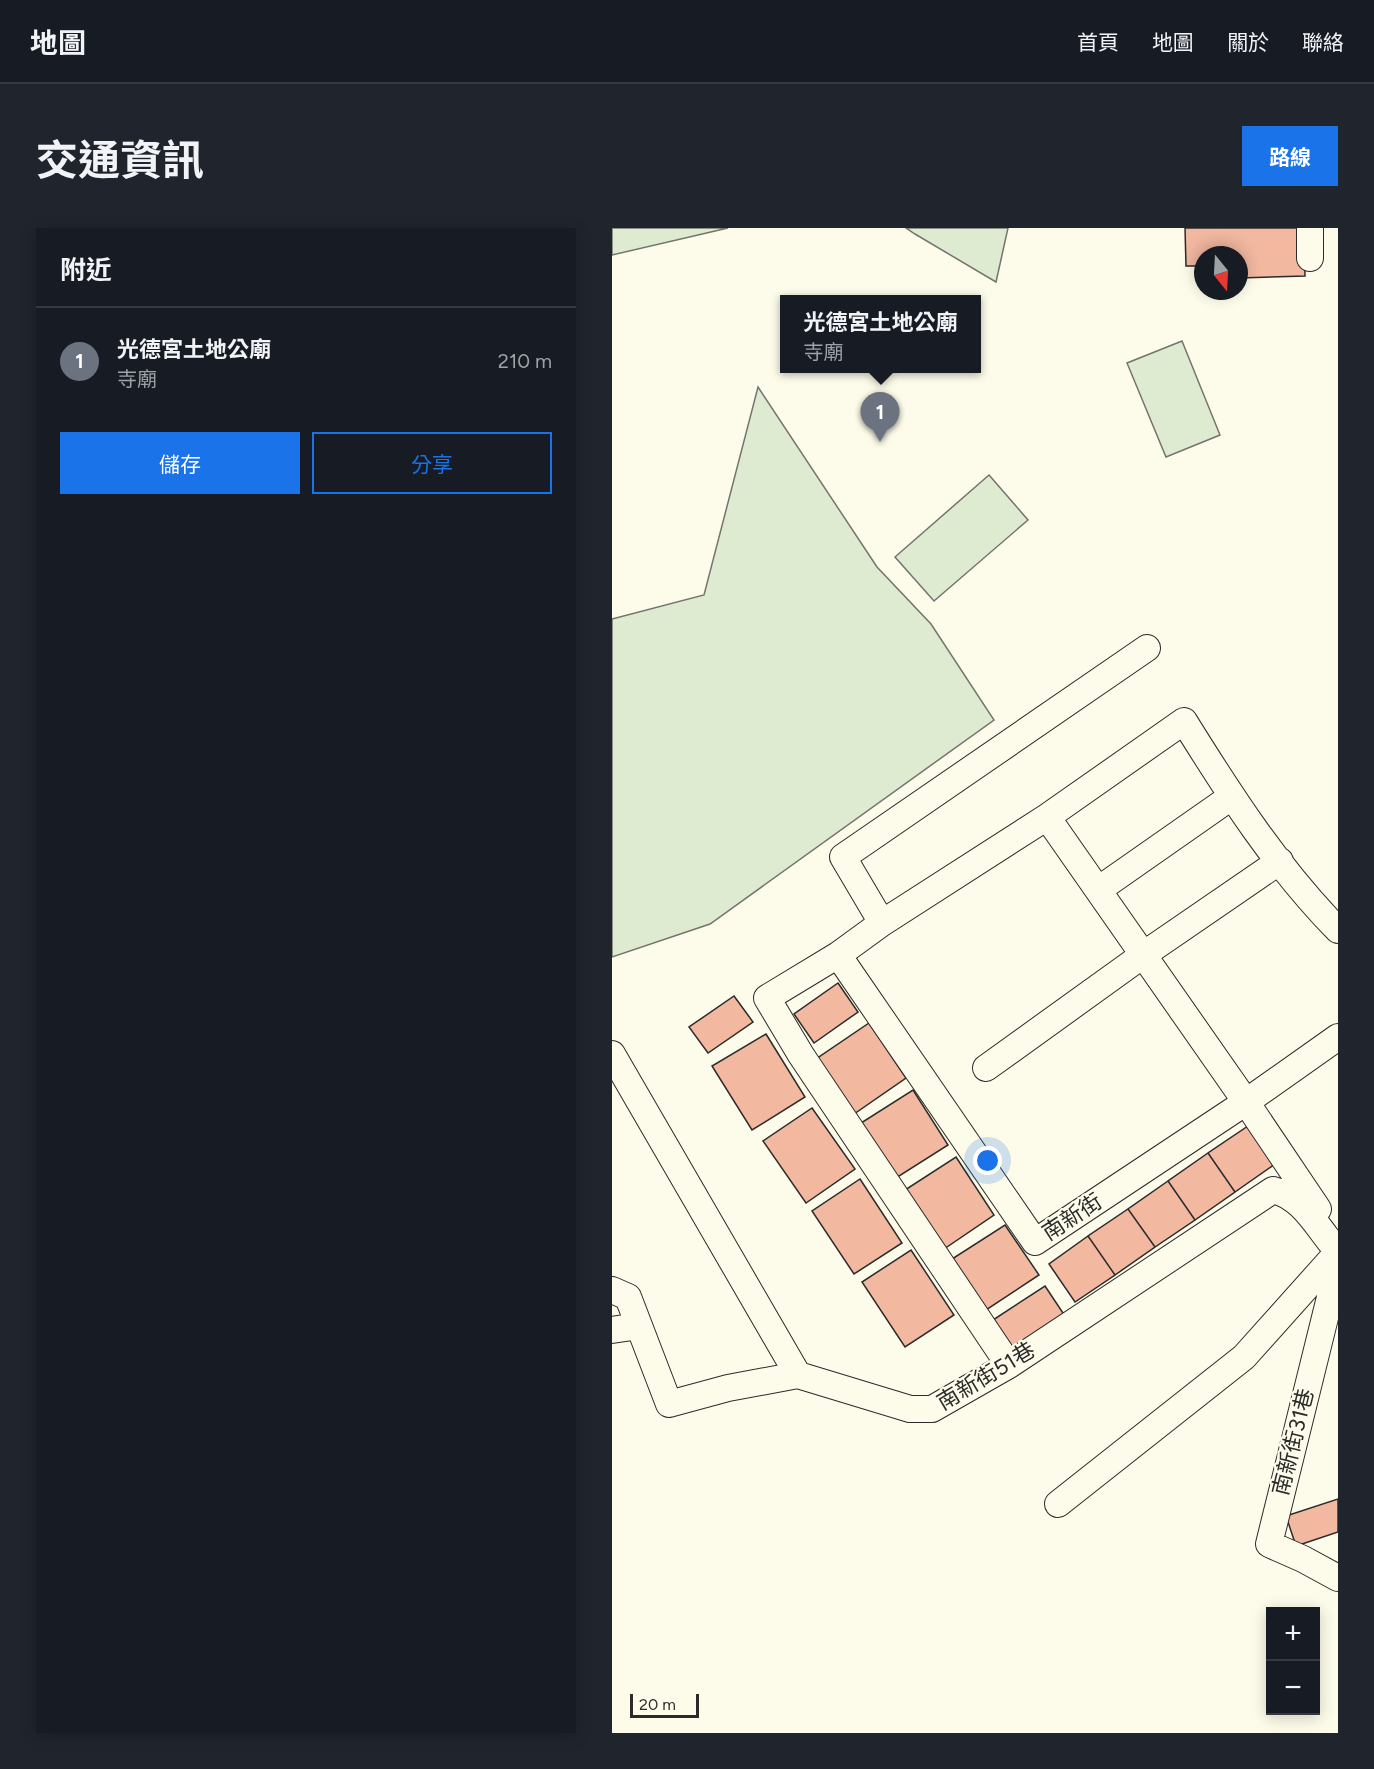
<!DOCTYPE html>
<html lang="zh-TW">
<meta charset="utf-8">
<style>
:root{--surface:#171b24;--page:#20242c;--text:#f1f3f6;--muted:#9ea1a6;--line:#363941;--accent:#1a73e8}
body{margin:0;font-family:Figtree,"Noto Sans TC",sans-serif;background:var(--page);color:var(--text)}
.controls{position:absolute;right:18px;bottom:18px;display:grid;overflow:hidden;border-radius:0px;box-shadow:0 3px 15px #0003}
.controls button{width:54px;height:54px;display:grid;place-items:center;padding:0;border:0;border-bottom:2px solid var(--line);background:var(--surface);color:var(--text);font:30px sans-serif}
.compass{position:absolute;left:582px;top:18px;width:54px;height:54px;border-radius:50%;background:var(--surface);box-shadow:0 3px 15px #0003;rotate:162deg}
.scale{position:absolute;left:18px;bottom:15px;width:69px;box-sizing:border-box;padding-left:6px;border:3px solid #2b2b2b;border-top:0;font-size:16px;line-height:21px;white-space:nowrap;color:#2b2b2b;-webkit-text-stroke:4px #fdfbea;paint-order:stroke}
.you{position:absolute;left:376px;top:933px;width:21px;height:21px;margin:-15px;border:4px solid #fff;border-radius:50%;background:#1a73e8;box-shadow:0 0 0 9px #1a73e833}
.badge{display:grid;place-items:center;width:39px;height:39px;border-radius:50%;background:var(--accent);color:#fff;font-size:20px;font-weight:700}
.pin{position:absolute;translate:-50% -50px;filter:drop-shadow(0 2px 3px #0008)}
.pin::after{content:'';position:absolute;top:32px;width:21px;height:18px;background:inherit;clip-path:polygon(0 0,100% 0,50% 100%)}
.popup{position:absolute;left:168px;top:67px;width:201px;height:78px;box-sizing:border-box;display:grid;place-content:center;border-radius:0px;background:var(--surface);filter:drop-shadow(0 2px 4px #0005);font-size:20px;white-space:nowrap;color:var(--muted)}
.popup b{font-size:22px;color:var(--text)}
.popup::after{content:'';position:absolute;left:50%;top:100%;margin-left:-12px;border:12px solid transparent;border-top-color:var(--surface)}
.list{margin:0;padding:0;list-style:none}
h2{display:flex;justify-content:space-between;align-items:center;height:78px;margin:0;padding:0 24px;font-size:26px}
h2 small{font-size:20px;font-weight:400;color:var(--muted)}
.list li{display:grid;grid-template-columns:39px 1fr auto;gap:18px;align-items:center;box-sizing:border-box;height:108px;padding:0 24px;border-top:2px solid var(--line)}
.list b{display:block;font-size:22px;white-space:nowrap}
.list p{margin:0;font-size:20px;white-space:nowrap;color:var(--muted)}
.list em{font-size:20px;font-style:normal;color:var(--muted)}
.actions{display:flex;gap:12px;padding:18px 24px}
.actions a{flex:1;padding:14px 0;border:2px solid var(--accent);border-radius:0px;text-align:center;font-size:21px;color:var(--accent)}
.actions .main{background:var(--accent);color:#fff}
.map{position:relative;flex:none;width:726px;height:1505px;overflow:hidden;border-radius:0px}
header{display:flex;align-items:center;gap:36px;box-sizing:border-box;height:84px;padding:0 30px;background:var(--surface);border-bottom:2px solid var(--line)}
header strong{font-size:28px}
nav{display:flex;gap:33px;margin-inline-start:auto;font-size:21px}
.intro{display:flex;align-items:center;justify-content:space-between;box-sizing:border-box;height:144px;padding:0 36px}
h1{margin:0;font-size:42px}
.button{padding:15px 27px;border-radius:0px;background:var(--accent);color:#fff;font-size:21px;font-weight:700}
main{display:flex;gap:36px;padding:0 36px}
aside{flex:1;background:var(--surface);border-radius:0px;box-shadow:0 3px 15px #0003}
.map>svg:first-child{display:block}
.green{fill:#deebd1;stroke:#74746e;stroke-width:1.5}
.building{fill:#f2b8a0;stroke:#2b2b2b;stroke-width:1.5}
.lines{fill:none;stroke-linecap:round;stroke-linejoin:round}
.minor-casing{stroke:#2b2b2b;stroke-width:28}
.minor{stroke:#fdfbea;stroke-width:26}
.labels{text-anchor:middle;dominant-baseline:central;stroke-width:4.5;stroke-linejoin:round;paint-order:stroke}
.street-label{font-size:22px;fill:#2b2b2b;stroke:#fdfbea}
</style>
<header>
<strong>地圖</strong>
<nav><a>首頁</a><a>地圖</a><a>關於</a><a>聯絡</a></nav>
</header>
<div class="intro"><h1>交通資訊</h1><a class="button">路線</a></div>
<main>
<aside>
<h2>附近<small></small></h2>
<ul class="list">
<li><span class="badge" style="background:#6b7280">1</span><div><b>光德宮土地公廟</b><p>寺廟</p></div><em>210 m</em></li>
</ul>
<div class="actions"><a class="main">儲存</a><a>分享</a></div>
</aside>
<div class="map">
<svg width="726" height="1505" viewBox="0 0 726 1505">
<rect width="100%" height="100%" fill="#fdfbea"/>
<path class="green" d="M0,0H116L0,27Z
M294,0H396L384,54L303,6Z
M570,113L608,207L554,229L515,135Z
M146,159L265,339L319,396L382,492L98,696L0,729V391L92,367Z
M377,247L416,292L322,373L283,329Z"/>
<path class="building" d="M573,0H692L693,48L627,50V27H591V38H574Z
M226,755L246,784L202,815L182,786Z
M122,768L141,794L96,825L77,799Z
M257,795L294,850L242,886L204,831Z
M154,806L193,869L140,902L100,838Z
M301,862L336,917L284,950L249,895Z
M200,880L243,941L194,975L151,913Z
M636,898L663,936L623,964L596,925Z
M596,925L623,964L583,992L556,953Z
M344,929L382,987L332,1021L293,962Z
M248,951L290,1015L242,1046L200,983Z
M556,953L583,992L543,1019L516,981Z
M516,981L543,1019L503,1047L476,1008Z
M393,997L427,1047L374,1082L340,1031Z
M476,1008L503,1047L463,1074L437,1036Z
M299,1022L342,1087L293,1119L250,1054Z
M433,1058L453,1088L402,1122L381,1092Z
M726,1271V1304L684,1318L674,1288Z"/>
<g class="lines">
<defs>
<path id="minor" d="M698,30V0
M435,589L634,874L706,981
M486,662L619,569
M270,695L231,629L535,420
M226,727L423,1014L634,874L726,809
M0,826L186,1147L298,1181H320L397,1137L661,962C688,968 703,995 719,1015L726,1017
M374,840L531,727L668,633
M726,1037L657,1316L691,1331L726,1350
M0,1062L16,1069L57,1176L116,1160L186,1147
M0,1102L27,1098
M397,1137L189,827L155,770L226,727L270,695L435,589L572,493C618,567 665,640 726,702
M446,1276L632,1129L726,1024"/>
</defs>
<use href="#minor" class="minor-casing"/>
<use href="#minor" class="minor"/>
</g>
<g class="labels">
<g class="street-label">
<text transform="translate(460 989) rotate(-33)">南新街</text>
<text transform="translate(374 1148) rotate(-31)">南新街51巷</text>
<text transform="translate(681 1214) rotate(-76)">南新街31巷</text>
</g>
</g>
</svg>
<div class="controls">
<button>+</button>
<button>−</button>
</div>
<svg class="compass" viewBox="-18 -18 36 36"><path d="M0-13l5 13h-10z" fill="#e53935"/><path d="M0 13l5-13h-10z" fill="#9ea1a6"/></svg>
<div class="scale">20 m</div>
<div class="you"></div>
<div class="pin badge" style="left:268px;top:214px;background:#6b7280">1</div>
<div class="popup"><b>光德宮土地公廟</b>寺廟</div>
</div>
</main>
